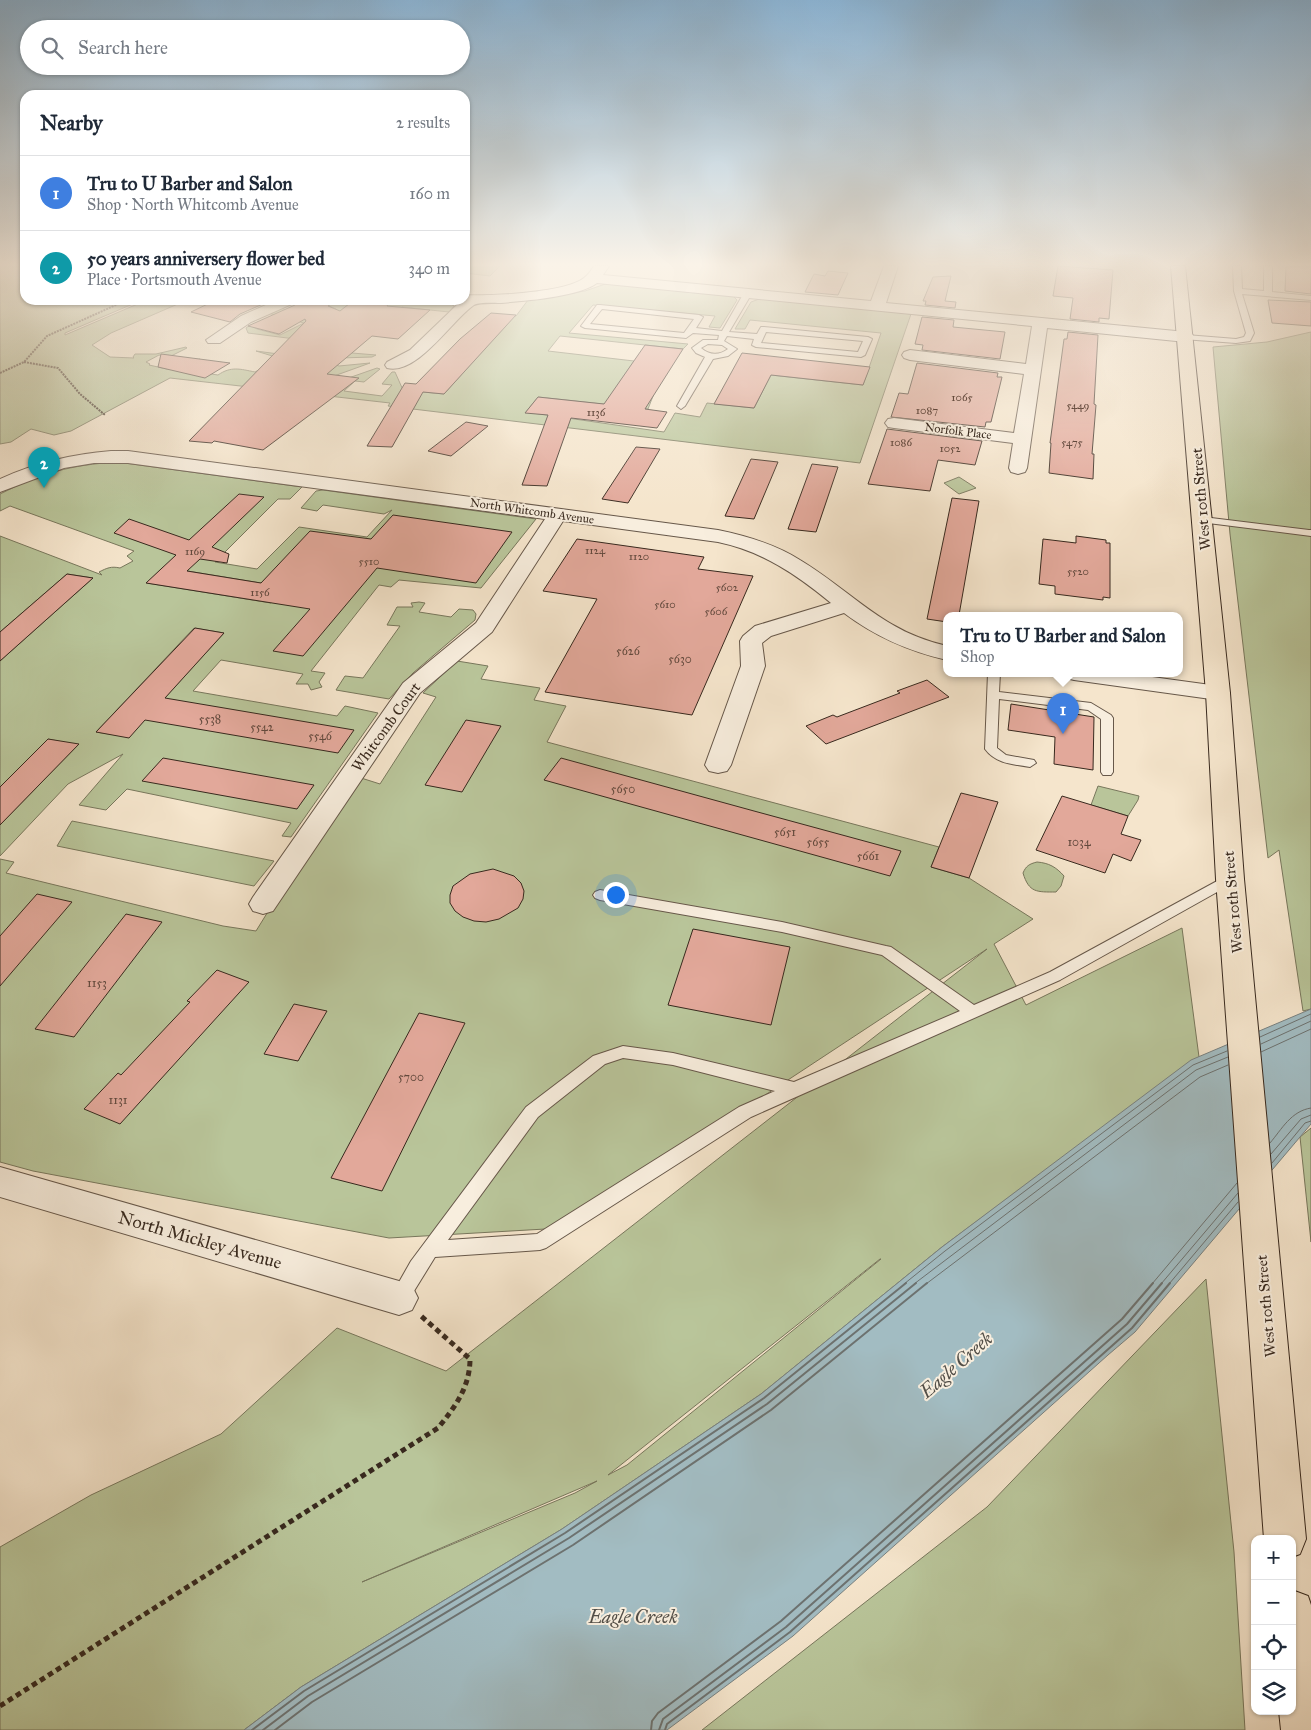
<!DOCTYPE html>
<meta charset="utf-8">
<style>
:root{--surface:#fff;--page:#f6f6f7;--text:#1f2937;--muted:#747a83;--line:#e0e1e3;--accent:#0f766e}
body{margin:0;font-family:"IM FELL Great Primer",serif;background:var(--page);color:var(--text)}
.controls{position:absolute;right:15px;bottom:15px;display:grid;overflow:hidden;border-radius:10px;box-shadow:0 1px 4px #0004}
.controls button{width:45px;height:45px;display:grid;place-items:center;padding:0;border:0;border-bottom:1px solid var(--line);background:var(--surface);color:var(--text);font:25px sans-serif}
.you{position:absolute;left:615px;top:894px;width:18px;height:18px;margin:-12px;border:4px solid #fff;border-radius:50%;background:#1a73e8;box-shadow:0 0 0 8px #1a73e833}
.badge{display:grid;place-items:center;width:32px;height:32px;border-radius:50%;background:var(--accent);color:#fff;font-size:16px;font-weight:700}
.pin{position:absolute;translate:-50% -41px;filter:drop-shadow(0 1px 2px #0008)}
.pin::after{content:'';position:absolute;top:26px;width:18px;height:15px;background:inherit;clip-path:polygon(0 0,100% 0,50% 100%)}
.popup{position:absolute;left:943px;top:612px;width:240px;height:65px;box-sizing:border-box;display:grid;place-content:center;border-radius:10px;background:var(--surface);filter:drop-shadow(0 1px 4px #0005);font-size:16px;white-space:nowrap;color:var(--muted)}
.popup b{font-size:19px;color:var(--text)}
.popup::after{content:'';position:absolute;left:50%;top:100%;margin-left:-10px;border:10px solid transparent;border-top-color:var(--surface)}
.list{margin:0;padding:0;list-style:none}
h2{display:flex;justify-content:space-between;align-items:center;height:65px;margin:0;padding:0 20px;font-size:21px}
h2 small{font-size:16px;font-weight:400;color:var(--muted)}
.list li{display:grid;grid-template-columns:32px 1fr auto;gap:15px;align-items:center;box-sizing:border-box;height:75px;padding:0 20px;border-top:1px solid var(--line)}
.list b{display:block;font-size:19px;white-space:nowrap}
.list p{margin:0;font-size:16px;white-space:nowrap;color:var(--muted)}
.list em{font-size:16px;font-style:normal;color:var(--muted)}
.icon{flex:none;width:28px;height:28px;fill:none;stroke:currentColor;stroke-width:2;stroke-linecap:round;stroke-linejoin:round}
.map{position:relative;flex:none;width:1311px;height:1730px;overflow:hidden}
.search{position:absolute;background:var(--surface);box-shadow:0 1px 4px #0004;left:20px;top:20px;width:450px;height:55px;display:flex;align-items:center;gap:12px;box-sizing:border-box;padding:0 18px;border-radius:28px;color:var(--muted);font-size:19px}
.panel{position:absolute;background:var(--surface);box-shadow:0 1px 4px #0004;left:20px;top:90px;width:450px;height:215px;border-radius:15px}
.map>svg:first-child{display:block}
.green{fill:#b9c59a;stroke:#78775c;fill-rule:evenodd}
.water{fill:#a2bcc2;stroke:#788180}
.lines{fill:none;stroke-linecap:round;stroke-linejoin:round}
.shore-far1{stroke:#6d7270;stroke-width:1}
.shore{stroke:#6d7270;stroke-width:2}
.building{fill:#e2a89a;stroke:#38291e}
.lane-casing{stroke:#67584a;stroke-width:2}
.street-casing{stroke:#67584a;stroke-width:2}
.primary-casing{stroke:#38291e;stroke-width:2}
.path-far1{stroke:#38291e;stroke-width:2;stroke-dasharray:2 1;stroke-linecap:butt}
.path{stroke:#38291e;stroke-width:5;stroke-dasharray:5.5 4;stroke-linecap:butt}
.lane{fill:#f8eede;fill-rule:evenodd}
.street{fill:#f8eede;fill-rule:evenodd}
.primary{fill:#f5e5cc;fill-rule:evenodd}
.labels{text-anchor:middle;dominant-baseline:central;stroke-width:4;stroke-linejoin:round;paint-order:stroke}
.far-number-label{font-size:11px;fill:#62493d}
.far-street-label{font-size:12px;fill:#38291e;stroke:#f8eede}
.number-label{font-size:12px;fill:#62493d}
.street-label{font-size:15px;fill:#38291e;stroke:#f8eede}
.near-street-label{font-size:18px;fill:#38291e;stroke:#f8eede}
.near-water-label{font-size:19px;font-style:italic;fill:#524e47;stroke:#f8eede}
</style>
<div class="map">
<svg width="1311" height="1730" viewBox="0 0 1311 1730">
<rect width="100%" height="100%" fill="#f5e5cc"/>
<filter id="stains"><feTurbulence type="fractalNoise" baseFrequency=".004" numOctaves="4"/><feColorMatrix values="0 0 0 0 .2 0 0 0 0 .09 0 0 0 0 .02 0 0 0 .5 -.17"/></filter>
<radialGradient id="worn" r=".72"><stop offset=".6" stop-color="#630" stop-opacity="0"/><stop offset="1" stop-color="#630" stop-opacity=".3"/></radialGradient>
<path class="green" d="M0,266H25V300H142L65,333V335L147,300H187L111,333L92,345L110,357L134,358L133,357L135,354H156L186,347L187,348L169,357L159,355L146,362L150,364L149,365L167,369L200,359L185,370L218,375C231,366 240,369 255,372L279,358L256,351L286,355L303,340L248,333L246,328L250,325L257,329L280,335L304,323L268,313L280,307L307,321L336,309L316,300H354L340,311L375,315L389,304L385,303L389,300H426L451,304L454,306L449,312L402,307L352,353L376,355L372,357L340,358L333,364L339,366L370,363L334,376L301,368L340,381L377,368L380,369L364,382L355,381L344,391L382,396L392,385L382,384L392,372H395L403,390L444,394L504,327L510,316H516L528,300L585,291L611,282L732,295L737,300L720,328L709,327L715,316L593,305L569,333L688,344L683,349L560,336L548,351L634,361L613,392L653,396L648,409L538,397L526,412L664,432L675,413L700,417L707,403L754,408L771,375L863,385L881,333L750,320L745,329H735L751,302L762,298L911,314L860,463L388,406L390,403L170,378L71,431L54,435L31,429L11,442L0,444Z
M465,266H500L490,276L465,273Z
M1311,332V1009L1303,1011L1279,850L1268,858L1230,534L1213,347L1267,342Z
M117,462L302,487L290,499H278L215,562L257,569L299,527L367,537L392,510L384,514L323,505L317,511L301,508L316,491L323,490L536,519L481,588L399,580L391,587L379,585L311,671L325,673L319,682L322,687L311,690L308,684H296L303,674L221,660L193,691L337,716L345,706L378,713L291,837L282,836L291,823L127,789L106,810L79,805L123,754L68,784L0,856V825L78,745L48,739L0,787V661L93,578L67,574L0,632V536L102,575L99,572C107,568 111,566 120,568L133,561L127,556L134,551L10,506L0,511V494C42,473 70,465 117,462ZM163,567L285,587L271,603L147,583ZM194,628L224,633L129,737L96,732Z
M959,477L976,488L959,494L944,483Z
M419,602L425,603L419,612L451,617L459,609L473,610L476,614L475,620L413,673L389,699L336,690L345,676L363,678L400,626L387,625L397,607H413L411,603Z
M457,661L488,666L481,679L540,688L534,700L566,706L547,742L939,847L931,867L969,878L1033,919L994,944L1026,1005L1182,928L1199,1057L942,1247L761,1394L562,1529L301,1687L244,1730H0V1547L91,1495L221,1434L337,1328L446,1371L987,949L563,1228L389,1238L33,1171L0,1162V859L14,862L6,873L223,926L256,931L313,839L358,777L380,784L436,697L423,693ZM881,1259L627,1465L608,1475L880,1259ZM597,1481L575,1493L362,1582Z
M1098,786L1139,796L1138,800L1128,816L1091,805Z
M72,821L274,861L254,886L57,846Z
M1037,862C1049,863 1056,867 1064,876L1061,886L1056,892C1037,892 1029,893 1023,873C1026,866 1029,864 1037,862Z
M1311,1128V1242L1300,1137Z
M1206,1279L1234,1552L1245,1730H702L987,1507Z"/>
<path class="water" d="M1311,1009V1124L1135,1332L1108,1355L793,1636L667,1730H244L301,1687L562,1529L761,1394L942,1247L1191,1060Z"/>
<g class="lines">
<path class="shore-far1" d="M1260,1037L1311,1014
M1261,1044L1311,1021
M1261,1052L1311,1029
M1270,1143C1282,1129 1291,1111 1311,1108
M1271,1154L1301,1119L1311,1115
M1272,1163L1305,1123L1311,1121
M904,1284L945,1251L1193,1065L1227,1051
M914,1284L1196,1070L1228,1057
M926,1284L1200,1077L1228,1065
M1152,1284L1237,1183
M1161,1284L1238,1193
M1169,1284L1238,1202"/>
<path class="shore" d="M252,1730L304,1691L565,1533L764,1398L906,1283
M263,1730L308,1696L569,1538L767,1404L916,1283
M275,1730L312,1702L573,1545L771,1410L927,1283
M651,1730L652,1721L658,1713L781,1621L1122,1319L1153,1283
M659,1730L663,1719L786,1627L1127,1324L1162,1283
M665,1730L667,1724L790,1632L1132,1328L1170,1283"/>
</g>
<path class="building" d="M1058,266L1113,270L1109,319L1099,318V322L1070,319L1073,298L1053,296Z
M1286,266H1311V294L1285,291Z
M828,271L848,273L838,295L805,292L814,274L825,276Z
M951,276L945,301L956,302L955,308L925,305L926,301H923L933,277Z
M216,300H272L240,314L230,322L191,312Z
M298,300H337L328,306L340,311L354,300L389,303L387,306L430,310L398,339L372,336L327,374L359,378L263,450L214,441L212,443L189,441L306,321L305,319L279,334L248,326L295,305Z
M1268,300L1311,302V326L1272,323Z
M491,313L516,315L444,394L423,392L392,447L367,446L405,383L416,384L460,339Z
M922,317L954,320L953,327L1005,332L1000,359L922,350L923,345L915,344Z
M1068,332L1098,335L1094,404L1096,405L1092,454H1094L1093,479L1049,473L1051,443H1050L1064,339H1067Z
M645,345L683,349L645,409L667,412L657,428L571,418L547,486L522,485L548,415L525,413L538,397L604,404Z
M742,353L870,367L863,385L771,375L754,408L714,404Z
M161,354L230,363L205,378L158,367Z
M917,363L998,373L997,377H1002L991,422H986L985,427L891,417L899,393L908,394Z
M466,422L488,426L451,456L428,451Z
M887,429L982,441L975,465L938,460L930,491L868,484Z
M636,447L660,449L628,503L602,499Z
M751,459L778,462L754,519L725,516Z
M812,464L838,467L816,532L788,529Z
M239,494L264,497L212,547L229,554L227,563L200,559L187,571L261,583L310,531L371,539L393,515L512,532L476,583L377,568L303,656L273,651L310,609L146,583L176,555L114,533L129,519L189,540Z
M952,498L979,501L959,615H947V622L927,619Z
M1076,536L1106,540V543H1110V598L1103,597V600L1055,594V586L1039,584L1043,539L1076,543Z
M577,539L704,557L698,569L753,576L692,715L545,692L597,599L543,591Z
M67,574L93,578L0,661V632Z
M195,628L224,633L165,698L354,730L338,753L145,720L129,738L96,732Z
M927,680L949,697L826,744L806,726L833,715L837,717L900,693L897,691Z
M1011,704L1094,717L1093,770L1054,764L1055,737L1008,730Z
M466,720L501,726L462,792L425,785Z
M48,739L79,744L0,825V787Z
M163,758L314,785L297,809L142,781Z
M561,758L754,811L901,851L890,876L544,780Z
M961,793L998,802L969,878L931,867Z
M1062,796L1128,816L1121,834L1141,840L1131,861L1113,854L1105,873L1036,850Z
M493,869L514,876L521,883L524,891L523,899L518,908L499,919L486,922L474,921L463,917L455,911L450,903V895L453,886L470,874Z
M37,894L72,902L0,986V936Z
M126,914L162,922L74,1037L35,1029Z
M693,929L790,947L771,1025L668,1005Z
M217,970L249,982L120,1124L84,1109L118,1073L121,1075L190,1002L187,1001Z
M294,1004L327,1011L298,1061L264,1054Z
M419,1013L465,1023L382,1191L331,1178Z"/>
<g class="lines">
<defs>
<path id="lane" d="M1233,266H1241L1242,289L1264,291V266H1272V292L1311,296V300L1242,294L1254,333L1250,341L1236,343L1183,339V335H1186L1236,339L1244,337L1246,333L1234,291Z
M745,291L752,293L729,332L757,334L761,327H764L868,337L872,339L865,355L861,357L756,347L752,345L754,339L727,336L724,341L737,349L728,356L713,359L685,406L681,409L677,406L705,357L696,353L692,348L703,340H718L719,335L693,333L686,338L585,328L581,326L597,305H600L699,315L703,317L696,328L722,331ZM602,309L694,319L684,333L590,324ZM766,332L863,341L858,352L761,343ZM708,344L722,345L728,349C719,356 709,355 701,348Z
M1203,517L1309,530H1311V536L1200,522L1198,520Z
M988,673H1000L999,692L1091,703L1111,715L1113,718V772L1111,775H1103L1101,772V719L1088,710L999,699L997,748L1006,755L1034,760L1036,763L1030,767C1013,764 996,764 985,749Z
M1230,874L1235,876L1237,879L1235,882L1060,980L751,1117L546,1248L540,1250L435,1257L406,1304L399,1307L392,1304L390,1298L411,1261L526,1107L593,1056L623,1046L673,1053L794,1082L960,1011L882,955L782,932L600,900L595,898L593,895L595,892L600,890L782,922L886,946L891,947L974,1005L1050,972ZM623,1058L673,1065L775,1091L739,1107L537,1234L448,1240L538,1117L605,1064Z"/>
<path id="street" d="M594,266H609L603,275L871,301L884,266H898L886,303L1186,332L1192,334L1194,337L1192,340L1186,342L1047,328L1027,468L1025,472L1018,474L1011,472L1009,468L1013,443L894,428L888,427L885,423L888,419L894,418L1014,433L1024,374L910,360L904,358L902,355L904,352L910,350L1026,364L1032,326L597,283C579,297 523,301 500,303C493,303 480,302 474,305C452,320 417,376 387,368L385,365L387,362L410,350L460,302L458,300H465V295C490,296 565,293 584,278C588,275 591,271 594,266Z
M277,300H296L294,303L251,322L220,343H208L206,340L241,316Z
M111,451H128L718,530C747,536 775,544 800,560C853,592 883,632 947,646V660C908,651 876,637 844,613L771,636L762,643L765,666L731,765L727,771L718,773L709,771L705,765L741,666L740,641L743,636L755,626L831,603C797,575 762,551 718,542L563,521L492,632L420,693L273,911L263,914L253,911L249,904L253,897L403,683L476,623L545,519L128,463H94L64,468L0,492V479C35,463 72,454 111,451Z
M1062,673H1123L1218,686L1226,688L1230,693L1226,698L1218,700L1074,680L1066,678Z
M0,1167L399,1281L412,1286L418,1298L412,1310L399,1315L0,1197Z"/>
<path id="primary" d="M1171,266H1185L1230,693L1244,879L1306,1539L1300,1554L1292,1557V1539H1264L1216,879L1206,693Z
M1292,1590L1308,1596L1311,1605V1730H1281L1279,1711H1292Z"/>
</defs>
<use href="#lane" class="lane-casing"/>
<use href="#street" class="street-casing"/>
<use href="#primary" class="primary-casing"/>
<path class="path-far1" d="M24,362L58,368L80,394L105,415
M0,373L24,362L47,336L127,300"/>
<path class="path" d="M0,1706L438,1428C455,1407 470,1387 470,1359L421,1316"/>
<use href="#lane" class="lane"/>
<use href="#street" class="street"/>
<use href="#primary" class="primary"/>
</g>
<linearGradient id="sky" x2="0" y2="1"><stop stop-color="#8cb7d9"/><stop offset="0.52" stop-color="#faf3e8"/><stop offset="1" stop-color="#faf3e8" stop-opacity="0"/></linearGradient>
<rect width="1311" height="509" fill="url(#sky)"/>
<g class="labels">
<g class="far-number-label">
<text x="962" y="397">1065</text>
<text x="1078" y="405">5449</text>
<text x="927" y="410">1087</text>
<text x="596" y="412">1136</text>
<text x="901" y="442">1086</text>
<text x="1072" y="442">5475</text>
<text x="950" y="448">1052</text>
<text x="595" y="550">1124</text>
<text x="195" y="551">1169</text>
<text x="639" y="556">1120</text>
<text x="369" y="561">5510</text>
<text x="1078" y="571">5520</text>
<text x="727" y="587">5602</text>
<text x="260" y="592">1156</text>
<text x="665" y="604">5610</text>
<text x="716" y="611">5606</text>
</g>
<g class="far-street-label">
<text transform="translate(958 431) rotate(7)">Norfolk Place</text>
<text transform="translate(532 511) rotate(8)">North Whitcomb Avenue</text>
</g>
<g class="number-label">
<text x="628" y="651">5626</text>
<text x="680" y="659">5630</text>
<text x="210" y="719">5538</text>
<text x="262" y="727">5542</text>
<text x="320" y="736">5546</text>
<text x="623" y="789">5650</text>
<text x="785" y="832">5651</text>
<text x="818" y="842">5655</text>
<text x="1079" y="842">1034</text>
<text x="868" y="856">5661</text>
<text x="97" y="983">1153</text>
<text x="411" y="1077">5700</text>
<text x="118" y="1100">1131</text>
</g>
<g class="street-label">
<text transform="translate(1201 499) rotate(-95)">West 10th Street</text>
<text transform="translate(386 727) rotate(-54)">Whitcomb Court</text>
<text transform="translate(1233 902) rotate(-95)">West 10th Street</text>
<text transform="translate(1266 1306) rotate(-95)">West 10th Street</text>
</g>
<g class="near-street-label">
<text transform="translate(200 1240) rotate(16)">North Mickley Avenue</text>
</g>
<g class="near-water-label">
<text transform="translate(956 1365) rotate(-41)">Eagle Creek</text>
<text x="633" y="1616">Eagle Creek</text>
</g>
</g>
<rect width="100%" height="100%" filter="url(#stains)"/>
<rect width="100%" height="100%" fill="url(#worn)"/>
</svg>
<div class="controls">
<button>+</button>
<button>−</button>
<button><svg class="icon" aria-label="locate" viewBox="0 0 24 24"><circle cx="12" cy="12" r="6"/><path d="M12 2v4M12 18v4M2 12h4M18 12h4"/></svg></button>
<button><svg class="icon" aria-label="layers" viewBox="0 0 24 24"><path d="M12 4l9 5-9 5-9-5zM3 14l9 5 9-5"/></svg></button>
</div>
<div class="you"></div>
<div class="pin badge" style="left:1063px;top:734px;background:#3f7fe0">1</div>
<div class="popup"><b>Tru to U Barber and Salon</b>Shop</div>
<div class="pin badge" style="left:44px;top:488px;background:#0f9aa8">2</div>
<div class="search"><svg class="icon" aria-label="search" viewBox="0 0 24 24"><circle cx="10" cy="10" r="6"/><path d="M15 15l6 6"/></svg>Search here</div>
<section class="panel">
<h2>Nearby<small>2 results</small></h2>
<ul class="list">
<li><span class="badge" style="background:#3f7fe0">1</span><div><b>Tru to U Barber and Salon</b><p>Shop · North Whitcomb Avenue</p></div><em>160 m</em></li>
<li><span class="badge" style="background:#0f9aa8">2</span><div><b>50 years anniversery flower bed</b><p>Place · Portsmouth Avenue</p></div><em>340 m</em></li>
</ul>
</section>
</div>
